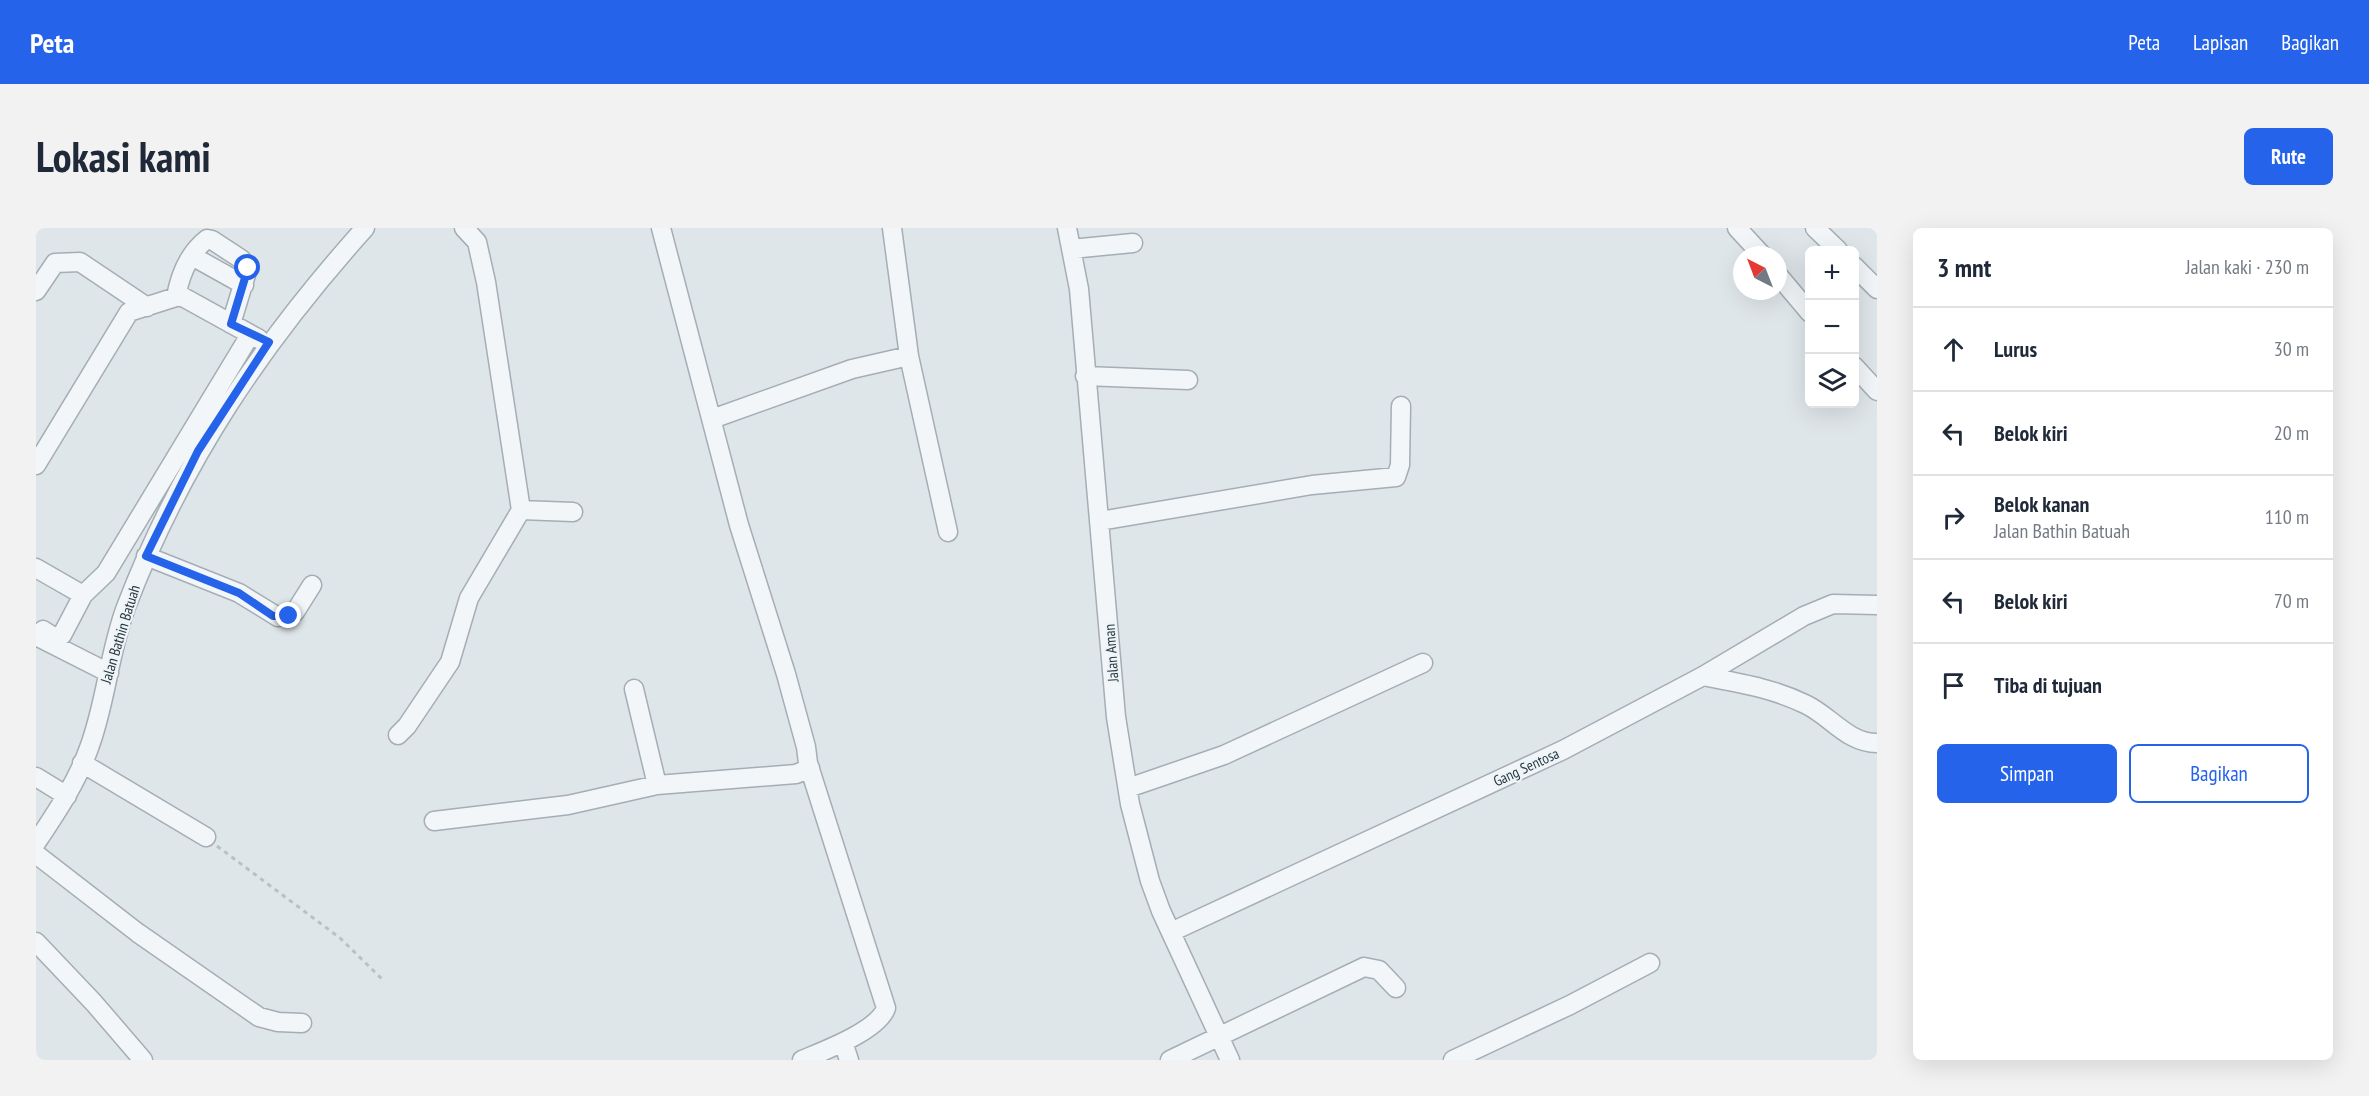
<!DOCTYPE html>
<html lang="id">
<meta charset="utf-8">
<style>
:root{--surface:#fff;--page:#f2f2f3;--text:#1f2937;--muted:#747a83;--line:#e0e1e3;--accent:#2563eb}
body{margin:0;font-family:"PT Sans Narrow",sans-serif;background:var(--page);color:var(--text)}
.controls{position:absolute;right:18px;top:18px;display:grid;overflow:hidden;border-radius:9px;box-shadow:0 6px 24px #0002}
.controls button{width:54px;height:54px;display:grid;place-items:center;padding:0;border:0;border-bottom:2px solid var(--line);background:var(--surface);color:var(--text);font:30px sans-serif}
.compass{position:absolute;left:1697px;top:18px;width:54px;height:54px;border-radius:50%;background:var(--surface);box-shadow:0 6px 24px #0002;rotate:318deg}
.stop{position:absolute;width:18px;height:18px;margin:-14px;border:4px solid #2563eb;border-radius:50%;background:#fff}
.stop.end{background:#2563eb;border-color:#fff;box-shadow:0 2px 6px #0008}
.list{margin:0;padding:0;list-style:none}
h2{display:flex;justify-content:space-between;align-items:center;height:78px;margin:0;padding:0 24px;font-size:26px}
h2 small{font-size:20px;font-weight:400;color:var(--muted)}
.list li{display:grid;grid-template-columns:39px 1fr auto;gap:18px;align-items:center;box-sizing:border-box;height:84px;padding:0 24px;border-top:2px solid var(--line)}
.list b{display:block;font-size:22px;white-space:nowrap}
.list p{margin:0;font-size:20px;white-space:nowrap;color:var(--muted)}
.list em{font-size:20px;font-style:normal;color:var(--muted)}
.actions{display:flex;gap:12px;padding:18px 24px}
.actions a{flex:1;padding:14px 0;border:2px solid var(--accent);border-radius:9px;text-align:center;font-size:21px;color:var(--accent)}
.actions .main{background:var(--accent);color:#fff}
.icon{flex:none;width:33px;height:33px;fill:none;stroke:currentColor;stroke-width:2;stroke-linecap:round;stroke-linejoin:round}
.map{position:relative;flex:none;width:1841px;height:832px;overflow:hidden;border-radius:9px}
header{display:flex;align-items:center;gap:36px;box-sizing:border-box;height:84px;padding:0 30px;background:var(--accent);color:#fff}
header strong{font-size:28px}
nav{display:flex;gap:33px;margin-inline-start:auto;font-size:21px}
.intro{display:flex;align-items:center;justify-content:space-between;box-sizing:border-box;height:144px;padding:0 36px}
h1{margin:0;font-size:42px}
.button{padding:15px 27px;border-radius:9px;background:var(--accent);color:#fff;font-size:21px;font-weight:700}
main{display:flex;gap:36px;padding:0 36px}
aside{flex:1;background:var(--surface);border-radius:9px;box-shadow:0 6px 24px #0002}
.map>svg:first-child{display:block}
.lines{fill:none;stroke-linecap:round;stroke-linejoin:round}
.minor-casing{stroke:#a4aeb5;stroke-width:21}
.path{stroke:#bac1c5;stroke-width:3;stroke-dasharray:4.5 4.5;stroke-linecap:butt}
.minor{stroke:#f3f6f8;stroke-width:18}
.route{stroke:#2563eb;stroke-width:8}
.labels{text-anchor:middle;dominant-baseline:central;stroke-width:4.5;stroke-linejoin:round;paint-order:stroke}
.street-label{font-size:15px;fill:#273843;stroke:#eff4f7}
</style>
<header>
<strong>Peta</strong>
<nav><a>Peta</a><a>Lapisan</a><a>Bagikan</a></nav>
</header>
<div class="intro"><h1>Lokasi kami</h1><a class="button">Rute</a></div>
<main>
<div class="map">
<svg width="1841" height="832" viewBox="0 0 1841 832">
<rect width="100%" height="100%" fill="#dfe6ea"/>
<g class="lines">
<defs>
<path id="minor" d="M625,0L703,297L750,446L770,519L772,535L850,780C842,803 787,823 766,832
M856,0L873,128L912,304
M1031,0L1043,61L1080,489L1094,576L1114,653L1125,683L1194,832
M1701,0L1726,27
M1779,0L1802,22
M1035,21L1097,15
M156,28L208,57
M1818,38L1841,61
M1742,47L1774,85
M0,63L19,35L44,34L111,79
M140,69C144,47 153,25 171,11L176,12L205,31L212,40L195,96
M1818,138L1841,163
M1049,148L1152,152
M676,191L816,141L873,128
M0,237L93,84L140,69H147L223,111
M485,282L537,284
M1064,293L1276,257L1360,249L1364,237L1365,178
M110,328L203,365L242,389L259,384L276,357
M0,340L47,367L70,345L214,107
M7,402L18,409L26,407L47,367
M0,408L73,445
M1667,448C1703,455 1736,460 1769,476C1795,488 1811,515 1841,515
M598,461L621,557
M362,507L371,498L414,434L433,370L485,282L450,54L441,14L428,0
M46,535L170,609
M0,549L31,568
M1092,560L1188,527L1387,435
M398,593L532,577L621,557L760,546L774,540
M0,615C20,585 41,554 53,520C70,475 73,424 90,379C146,233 225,116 329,0
M0,626L102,705L223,789L242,794L266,795
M1135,704L1527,522L1667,448L1768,388L1797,376L1841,377
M0,714L58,775L107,832
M807,814L813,832
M1134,832L1328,739L1343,742L1360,760
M1417,832L1534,777L1614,735"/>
</defs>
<use href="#minor" class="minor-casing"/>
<path class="path" d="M181,618L304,710L346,751"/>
<use href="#minor" class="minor"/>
</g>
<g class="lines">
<path class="route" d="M212,40L195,96L233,114L162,223L110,328L203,365L237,388H253"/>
</g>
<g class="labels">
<g class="street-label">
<text transform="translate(84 406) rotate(-73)">Jalan Bathin Batuah</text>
<text transform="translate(1075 425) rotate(-94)">Jalan Aman</text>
<text transform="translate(1490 539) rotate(-25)">Gang Sentosa</text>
</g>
</g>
</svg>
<div class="controls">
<button>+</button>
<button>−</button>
<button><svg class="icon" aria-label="layers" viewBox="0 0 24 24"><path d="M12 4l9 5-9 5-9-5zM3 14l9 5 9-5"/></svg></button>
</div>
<svg class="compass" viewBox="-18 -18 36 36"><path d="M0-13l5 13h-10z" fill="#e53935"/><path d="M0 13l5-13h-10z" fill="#747a83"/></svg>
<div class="stop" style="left:212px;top:40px"></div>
<div class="stop end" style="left:253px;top:388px"></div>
</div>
<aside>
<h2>3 mnt<small>Jalan kaki · 230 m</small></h2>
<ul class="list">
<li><svg class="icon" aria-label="ahead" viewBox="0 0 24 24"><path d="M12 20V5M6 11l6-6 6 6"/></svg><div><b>Lurus</b></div><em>30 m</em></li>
<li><svg class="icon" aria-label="left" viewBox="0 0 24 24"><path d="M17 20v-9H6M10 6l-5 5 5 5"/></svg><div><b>Belok kiri</b></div><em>20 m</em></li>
<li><svg class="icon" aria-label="right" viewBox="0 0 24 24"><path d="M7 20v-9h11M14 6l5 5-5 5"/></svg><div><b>Belok kanan</b><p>Jalan Bathin Batuah</p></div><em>110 m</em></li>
<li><svg class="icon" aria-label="left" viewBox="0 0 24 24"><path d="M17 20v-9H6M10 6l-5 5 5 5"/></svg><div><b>Belok kiri</b></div><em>70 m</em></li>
<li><svg class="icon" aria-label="arrive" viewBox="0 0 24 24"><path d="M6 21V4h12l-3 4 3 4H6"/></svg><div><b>Tiba di tujuan</b></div></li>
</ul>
<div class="actions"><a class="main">Simpan</a><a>Bagikan</a></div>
</aside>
</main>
